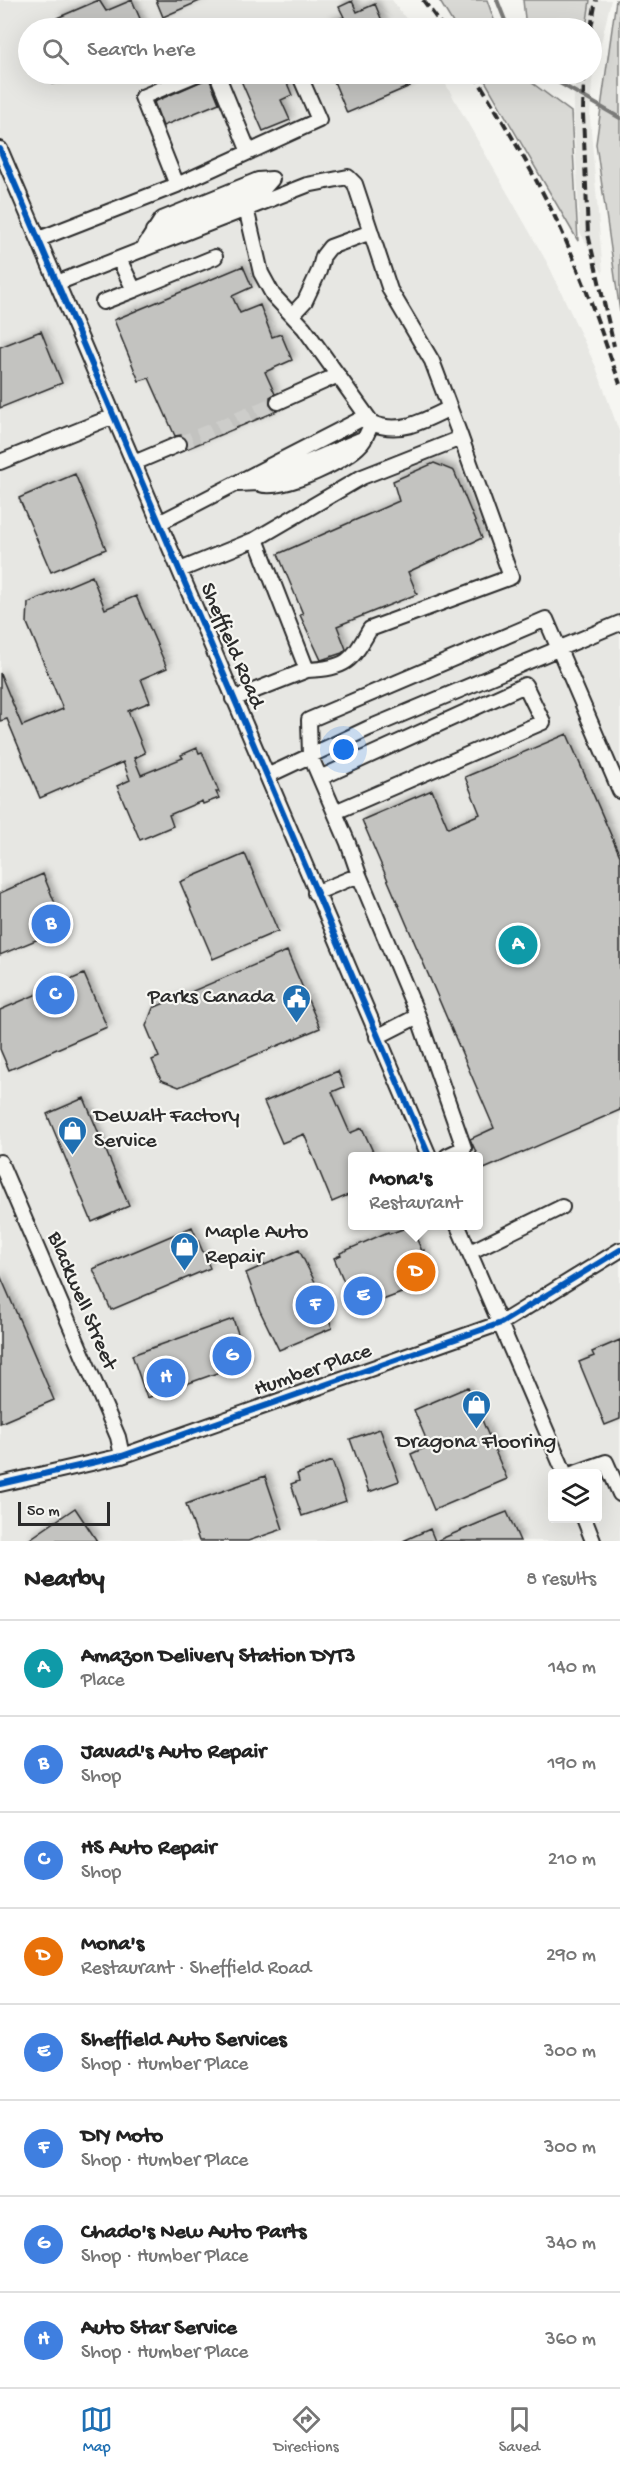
<!DOCTYPE html>
<meta charset="utf-8">
<style>
:root{--surface:#fff;--page:#f6f6f6;--text:#222;--muted:#767676;--line:#e0e0e0;--accent:#1f6fb2}
body{margin:0;font-family:"Gochi Hand",sans-serif;background:var(--page);color:var(--text)}
.controls{position:absolute;right:18px;bottom:18px;display:grid;overflow:hidden;border-radius:6px;box-shadow:0 6px 24px #0002}
.controls button{width:54px;height:54px;display:grid;place-items:center;padding:0;border:0;border-bottom:2px solid var(--line);background:var(--surface);color:var(--text);font:30px sans-serif}
.scale{position:absolute;left:18px;bottom:15px;width:92px;box-sizing:border-box;padding-left:6px;border:3px solid #2b2b2b;border-top:0;font-size:16px;line-height:21px;white-space:nowrap;color:#2b2b2b;-webkit-text-stroke:4px #f6f6f2;paint-order:stroke}
.you{position:absolute;left:344px;top:750px;width:21px;height:21px;margin:-15px;border:4px solid #fff;border-radius:50%;background:#1a73e8;box-shadow:0 0 0 9px #1a73e833}
.badge{display:grid;place-items:center;width:39px;height:39px;border-radius:50%;background:var(--accent);color:#fff;font-size:20px;font-weight:700}
.pin{position:absolute;translate:-50% -50%;border:3px solid #fff;box-shadow:0 2px 6px #0006}
.popup{position:absolute;left:348px;top:1152px;width:135px;height:78px;box-sizing:border-box;display:grid;place-content:center;border-radius:6px;background:var(--surface);filter:drop-shadow(0 2px 4px #0005);font-size:20px;white-space:nowrap;color:var(--muted)}
.popup b{font-size:22px;color:var(--text)}
.popup::after{content:'';position:absolute;left:50%;top:100%;margin-left:-12px;border:12px solid transparent;border-top-color:var(--surface)}
.list{margin:0;padding:0;list-style:none}
h2{display:flex;justify-content:space-between;align-items:center;height:78px;margin:0;padding:0 24px;font-size:26px}
h2 small{font-size:20px;font-weight:400;color:var(--muted)}
.list li{display:grid;grid-template-columns:39px 1fr auto;gap:18px;align-items:center;box-sizing:border-box;height:96px;padding:0 24px;border-top:2px solid var(--line)}
.list b{display:block;font-size:22px;white-space:nowrap}
.list p{margin:0;font-size:20px;white-space:nowrap;color:var(--muted)}
.list em{font-size:20px;font-style:normal;color:var(--muted)}
.icon{flex:none;width:33px;height:33px;fill:none;stroke:currentColor;stroke-width:2;stroke-linecap:round;stroke-linejoin:round}
.map{position:relative;flex:none;width:620px;height:1541px;overflow:hidden}
.search{position:absolute;background:var(--surface);box-shadow:0 6px 24px #0002;left:18px;right:18px;top:18px;height:66px;display:flex;align-items:center;gap:15px;box-sizing:border-box;padding:0 21px;border-radius:33px;color:var(--muted);font-size:22px}
.sheet{height:846px;background:var(--surface)}
nav{display:flex;justify-content:space-around;align-items:center;box-sizing:border-box;height:84px;border-top:2px solid var(--line);background:var(--surface);font-size:16px;color:var(--muted)}
nav a{display:grid;justify-items:center;gap:3px}
nav .on{color:var(--accent)}
.map>svg:first-child{display:block}
.built{fill:#e7e7e3;fill-rule:evenodd}
.green{fill:#d9d9d5;stroke:#828280;stroke-width:1.5}
.lines{fill:none;stroke-linecap:round;stroke-linejoin:round}
.stream{stroke:#7a7a78;stroke-width:4}
.building{fill:#c3c3c0;stroke:#2b2b2b;stroke-width:1.5;filter:url(#shadow)}
.minor-tunnel{stroke:#cdcdca;stroke-width:14;stroke-dasharray:14 7;stroke-linecap:butt}
.minor-casing{stroke:#2b2b2b;stroke-width:18}
.minor{stroke:#f6f6f2;stroke-width:14}
.rail{stroke:#2b2b2b;stroke-width:4;stroke-dasharray:9 4.5;stroke-linecap:butt}
.cycleway-casing{stroke:#f6f6f2;stroke-width:10}
.cycleway{stroke:#0057b8;stroke-width:6}
.labels{text-anchor:middle;dominant-baseline:central;stroke-width:4.5;stroke-linejoin:round;paint-order:stroke}
.street-label{font-size:22px;fill:#2b2b2b;stroke:#f6f6f2}
.poi-label{font-size:22px;fill:#2b2b2b;stroke:#f6f6f2;text-anchor:start}
</style>
<div class="map">
<svg width="620" height="1541" viewBox="0 0 620 1541">
<defs>
<filter id="shadow"><feDropShadow dx="3.5" dy="-3.5" stdDeviation="3" flood-color="#0004"/></filter>
</defs>
<rect width="100%" height="100%" fill="#f6f6f2"/>
<filter id="ink" filterUnits="userSpaceOnUse"><feTurbulence type="fractalNoise" baseFrequency=".0167" numOctaves="2"/><feDisplacementMap in="SourceGraphic" scale="12" xChannelSelector="R" yChannelSelector="G"/><feConvolveMatrix kernelMatrix="1 2 1 2 8 2 1 2 1" color-interpolation-filters="sRGB"/></filter>
<g filter="url(#ink)">
<path class="built" d="M0,0H392L413,28H28V74H440L549,266L596,367L620,434V1541H0ZM353,1156H479V1226H353ZM552,1474H598V1518H552Z
M588,0H611L592,82L590,118L603,274L580,232L573,110L576,74H592V28H583Z"/>
<path class="green" d="M439,0H487L497,28H456Z
M523,0H590L586,28H526Z
M616,0H620V312L596,144Z
M481,74H520L571,112L578,241Z"/>
<g class="lines">
<path class="stream" d="M497,0L508,28
M544,74L620,118"/>
</g>
<path class="building" d="M99,0L106,11L132,0L144,28H61L57,18Z
M156,0H202L163,17Z
M352,1L357,12L375,4L385,28H318L344,17L339,7Z
M48,74H78L53,84Z
M246,74H283L292,95L281,100L290,120L263,131L239,76Z
M331,74H404L410,86L347,113Z
M209,78L219,103L163,126L154,102Z
M243,266L252,287L232,296L240,313L260,305L272,337L281,334L292,360L265,372L275,394L270,397V405L277,411L186,449L187,440L181,435L175,436L149,378L139,381L114,320Z
M41,331L62,383L0,408V347Z
M434,463L454,471L482,538L408,572L417,594L337,626L346,649L342,653L321,660L300,615L303,614L278,554L399,501L393,481Z
M75,474L106,549L51,572L19,498Z
M92,576L105,609L136,596L167,668L141,679L150,702L128,711L145,753L134,758L141,775L183,758L181,755L197,748L199,753L202,752L219,792H216L219,798L203,804L202,801L169,815L173,826L140,840L117,786L130,780L123,762L40,798L7,719L0,721V673L22,726L63,709L27,623L28,603Z
M567,734L620,856V1110L484,1169L470,1139L494,1128L362,820L432,790L448,828L480,814L465,777Z
M245,854L278,931L213,959L180,882Z
M43,874L65,928L0,955V893Z
M287,951L320,1028L179,1087L161,1080L152,1060L159,1057L146,1026L153,1008Z
M84,974L107,1027L9,1070L0,1049V1010Z
M338,1071L344,1087L332,1092L350,1133L362,1128L375,1156H353V1193L332,1202L304,1134L282,1143L264,1102Z
M84,1098L129,1206L92,1222L47,1114Z
M411,1226L422,1251L424,1250L433,1277L411,1287L412,1289L356,1310L334,1258L341,1255L340,1253L388,1232L389,1234Z
M192,1227L210,1268L111,1310L93,1269Z
M299,1250L320,1292L332,1328L279,1350L260,1311L246,1273Z
M0,1275L54,1400L0,1423Z
M233,1319L248,1362L147,1398L132,1355Z
M620,1340V1419L605,1425L579,1362L594,1356L592,1352Z
M468,1387L507,1479L434,1510L411,1454L429,1446L414,1410Z
M380,1429L399,1481L369,1492L350,1439Z
M332,1461L346,1501L302,1516L291,1484L299,1481L297,1474Z
M265,1476L283,1529L248,1541H199L186,1504Z
M75,1508L97,1541H27Z
M507,1512L520,1541H436L479,1523Z
M430,1529L435,1541H403Z"/>
<g class="lines">
<path class="minor-tunnel" d="M179,444L278,402"/>
<defs>
<path id="minor" d="M217,74L249,152
M0,149L429,1156
M177,185L142,97L197,74
M246,208L261,273L273,295L304,328L372,423C399,435 424,421 450,408
M39,239L177,185L319,120L299,74
M142,250L162,219L258,180L272,179L264,188L187,221L153,231
M57,283L307,185L348,177L355,184L390,290L432,361L461,438
M134,290L215,257
M103,302L134,290L119,259
M292,315L305,301L319,271L323,256L330,247L371,232
M278,402L338,375
M0,462L114,416
M134,463L179,444
M237,484L259,483L365,438L372,423
M260,484C282,492 353,459 364,440
M159,523L367,416
M180,570L256,539L362,477L461,438L511,577L370,629C351,662 347,668 307,670
M233,699L307,670L256,539
M267,776L369,728L620,623
M322,777L525,685L543,722L335,812
M359,875L418,1016L377,1037
M315,893L359,875L348,843L310,755L309,720L546,619L620,791
M418,1016L464,1148L447,1156
M0,1162L118,1437L122,1456
M458,1226L565,1474
M470,1252L562,1207
M572,1474L606,1462L620,1494
M0,1484L122,1456L501,1323L620,1250
M584,1518L593,1541"/>
</defs>
<use href="#minor" class="minor-casing"/>
<use href="#minor" class="minor"/>
<path class="rail" d="M423,0L444,28
M591,28L596,0
M474,74C503,121 531,168 555,217C581,271 600,328 620,384
M584,74L583,114L588,234L614,346"/>
<defs>
<path id="cycleway" d="M0,149L429,1156
M0,1484L122,1456L501,1323L620,1250"/>
</defs>
<use href="#cycleway" class="cycleway-casing"/>
<use href="#cycleway" class="cycleway"/>
</g>
</g>
<defs>
<symbol id="civic-pin" viewBox="-11 -11 22 30"><path d="M0 17L-7.5 6A9.5 9.5 0 1 1 7.5 6Z" fill="#1f6fb2" stroke="#f6f6f2"/><path d="M-.6-6.5H3V-4.5H.6V-3L4-1V1h2V6H-6V1h2V-1L-.6-3ZM-1.2 2.5V6h2.4V2.5Z" fill="#fff"/></symbol>
<symbol id="shop-pin" viewBox="-11 -11 22 30"><path d="M0 17L-7.5 6A9.5 9.5 0 1 1 7.5 6Z" fill="#1f6fb2" stroke="#f6f6f2"/><path d="M-5-2.5h2.3a2.7 3.5 0 0 1 5.4 0H5L5.5 6h-11ZM-1.5-2.5h3a1.5 2.3 0 0 0-3 0Z" fill="#fff"/></symbol>
</defs>
<g fill-rule="evenodd">
<use href="#civic-pin" x="280" y="982" width="33" height="45"/>
<use href="#shop-pin" x="56" y="1114" width="33" height="45"/>
<use href="#shop-pin" x="168" y="1230" width="33" height="45"/>
<use href="#shop-pin" x="460" y="1388" width="33" height="45"/>
</g>
<g class="labels">
<g class="street-label">
<text transform="translate(231 646) rotate(67)">Sheffield Road</text>
<text transform="translate(81 1301) rotate(67)">Blackwell Street</text>
<text transform="translate(313 1371) rotate(-19)">Humber Place</text>
</g>
<g class="poi-label">
<text x="275" y="998" text-anchor="end">Parks Canada</text>
<text x="94" y="1117">DeWalt Factory<tspan x="94" dy="25">Service</tspan></text>
<text x="205" y="1233">Maple Auto<tspan x="205" dy="25">Repair</tspan></text>
<text x="476" y="1443" text-anchor="middle">Dragona Flooring</text>
</g>
</g>
</svg>
<div class="controls">
<button><svg class="icon" aria-label="layers" viewBox="0 0 24 24"><path d="M12 4l9 5-9 5-9-5zM3 14l9 5 9-5"/></svg></button>
</div>
<div class="scale">50 m</div>
<div class="you"></div>
<div class="pin badge" style="left:518px;top:945px;background:#0f9aa8">A</div>
<div class="pin badge" style="left:51px;top:924px;background:#3f7fe0">B</div>
<div class="pin badge" style="left:55px;top:995px;background:#3f7fe0">C</div>
<div class="pin badge" style="left:416px;top:1272px;background:#e8710a">D</div>
<div class="popup"><b>Mona's</b>Restaurant</div>
<div class="pin badge" style="left:363px;top:1296px;background:#3f7fe0">E</div>
<div class="pin badge" style="left:315px;top:1305px;background:#3f7fe0">F</div>
<div class="pin badge" style="left:232px;top:1356px;background:#3f7fe0">G</div>
<div class="pin badge" style="left:166px;top:1378px;background:#3f7fe0">H</div>
<div class="search"><svg class="icon" aria-label="search" viewBox="0 0 24 24"><circle cx="10" cy="10" r="6"/><path d="M15 15l6 6"/></svg>Search here</div>
</div>
<section class="sheet">
<h2>Nearby<small>8 results</small></h2>
<ul class="list">
<li><span class="badge" style="background:#0f9aa8">A</span><div><b>Amazon Delivery Station DYT3</b><p>Place</p></div><em>140 m</em></li>
<li><span class="badge" style="background:#3f7fe0">B</span><div><b>Javad's Auto Repair</b><p>Shop</p></div><em>190 m</em></li>
<li><span class="badge" style="background:#3f7fe0">C</span><div><b>HS Auto Repair</b><p>Shop</p></div><em>210 m</em></li>
<li><span class="badge" style="background:#e8710a">D</span><div><b>Mona's</b><p>Restaurant · Sheffield Road</p></div><em>290 m</em></li>
<li><span class="badge" style="background:#3f7fe0">E</span><div><b>Sheffield Auto Services</b><p>Shop · Humber Place</p></div><em>300 m</em></li>
<li><span class="badge" style="background:#3f7fe0">F</span><div><b>DIY Moto</b><p>Shop · Humber Place</p></div><em>300 m</em></li>
<li><span class="badge" style="background:#3f7fe0">G</span><div><b>Chado's New Auto Parts</b><p>Shop · Humber Place</p></div><em>340 m</em></li>
<li><span class="badge" style="background:#3f7fe0">H</span><div><b>Auto Star Service</b><p>Shop · Humber Place</p></div><em>360 m</em></li>
</ul>
</section>
<nav>
<a class="on"><svg class="icon" aria-label="map" viewBox="0 0 24 24"><path d="M3 6l6-2 6 2 6-2v14l-6 2-6-2-6 2zM9 4v14M15 6v14"/></svg>Map</a>
<a><svg class="icon" aria-label="directions" viewBox="0 0 24 24"><path d="M12 3l9 9-9 9-9-9zM9 14v-3h6M13 9l2 2-2 2"/></svg>Directions</a>
<a><svg class="icon" aria-label="saved" viewBox="0 0 24 24"><path d="M7 4h10v16l-5-4-5 4z"/></svg>Saved</a>
</nav>
